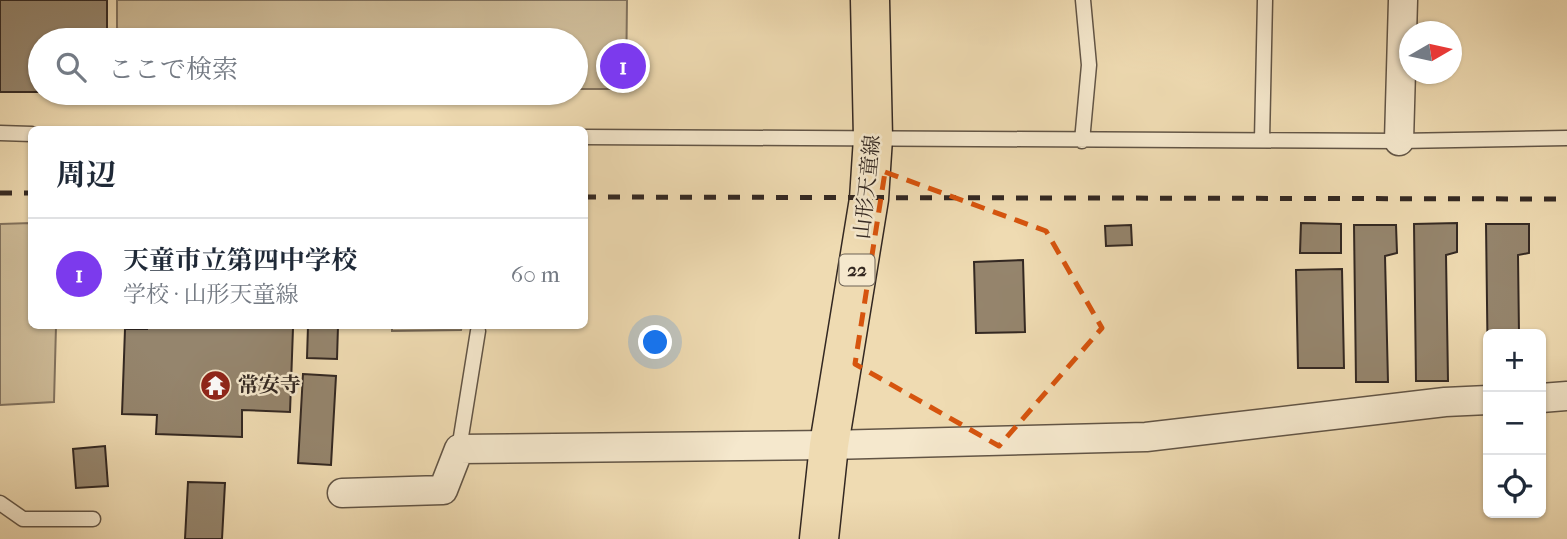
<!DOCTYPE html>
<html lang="ja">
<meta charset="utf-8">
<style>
:root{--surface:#fff;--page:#f2f2f3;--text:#1f2937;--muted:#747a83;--line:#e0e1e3;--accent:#7c3aed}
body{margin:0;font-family:"IM FELL French Canon","Noto Serif JP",serif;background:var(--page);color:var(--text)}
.controls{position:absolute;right:21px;bottom:21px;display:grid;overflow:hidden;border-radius:10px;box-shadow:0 2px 5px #0004}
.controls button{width:63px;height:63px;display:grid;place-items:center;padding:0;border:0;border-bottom:2px solid var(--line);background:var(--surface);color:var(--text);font:35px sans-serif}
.compass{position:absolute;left:1399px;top:21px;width:63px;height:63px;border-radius:50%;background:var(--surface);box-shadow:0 2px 5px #0004;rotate:81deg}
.you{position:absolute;left:656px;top:343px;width:24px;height:24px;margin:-18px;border:5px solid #fff;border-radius:50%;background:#1a73e8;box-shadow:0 0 0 10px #1a73e833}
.badge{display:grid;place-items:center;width:46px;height:46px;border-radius:50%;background:var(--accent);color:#fff;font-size:23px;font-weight:700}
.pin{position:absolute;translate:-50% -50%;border:4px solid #fff;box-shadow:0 2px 7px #0006}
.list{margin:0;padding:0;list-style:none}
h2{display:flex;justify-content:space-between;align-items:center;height:91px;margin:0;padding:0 28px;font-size:30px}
h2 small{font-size:23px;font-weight:400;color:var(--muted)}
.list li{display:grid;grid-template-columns:46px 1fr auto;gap:21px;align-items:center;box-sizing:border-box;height:112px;padding:0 28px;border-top:2px solid var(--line)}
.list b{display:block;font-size:26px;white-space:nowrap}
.list p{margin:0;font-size:23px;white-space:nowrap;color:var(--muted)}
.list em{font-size:23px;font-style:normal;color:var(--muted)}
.icon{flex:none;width:38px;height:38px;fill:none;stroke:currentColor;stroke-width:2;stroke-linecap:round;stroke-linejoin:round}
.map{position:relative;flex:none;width:1567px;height:539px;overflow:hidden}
.search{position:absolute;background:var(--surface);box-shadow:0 2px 5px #0004;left:28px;top:28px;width:560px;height:77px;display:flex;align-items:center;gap:18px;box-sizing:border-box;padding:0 24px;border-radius:38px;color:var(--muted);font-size:26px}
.panel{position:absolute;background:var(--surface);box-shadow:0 2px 5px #0004;left:28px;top:126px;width:560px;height:203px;border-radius:10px}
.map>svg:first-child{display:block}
.green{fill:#cfbd9a;stroke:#81725e;stroke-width:2}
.building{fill:#95856d;stroke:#332822;stroke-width:2}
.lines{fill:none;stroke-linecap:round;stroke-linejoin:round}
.service-casing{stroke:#625546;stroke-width:17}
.minor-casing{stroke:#625546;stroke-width:31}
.primary-casing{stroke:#332822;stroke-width:41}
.service{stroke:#f5e8cd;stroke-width:14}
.minor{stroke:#f5e8cd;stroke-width:28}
.primary{stroke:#efdbb2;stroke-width:38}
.rail{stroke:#332822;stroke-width:5;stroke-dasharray:12 12;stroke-linecap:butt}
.marked{fill:none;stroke:#d6540e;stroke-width:5;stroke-dasharray:14 9;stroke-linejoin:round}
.labels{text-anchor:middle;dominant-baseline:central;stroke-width:5;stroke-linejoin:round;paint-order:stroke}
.shield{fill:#f5e8cd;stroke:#6d6255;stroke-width:2}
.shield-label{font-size:19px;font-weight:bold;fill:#332822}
.street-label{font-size:21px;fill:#332822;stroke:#f5e8cd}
.poi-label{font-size:21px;font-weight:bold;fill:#332822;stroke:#f5e8cd;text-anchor:start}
</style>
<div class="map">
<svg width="1567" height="539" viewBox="0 0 1567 539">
<rect width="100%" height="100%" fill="#efdbb2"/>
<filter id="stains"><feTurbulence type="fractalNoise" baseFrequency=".00286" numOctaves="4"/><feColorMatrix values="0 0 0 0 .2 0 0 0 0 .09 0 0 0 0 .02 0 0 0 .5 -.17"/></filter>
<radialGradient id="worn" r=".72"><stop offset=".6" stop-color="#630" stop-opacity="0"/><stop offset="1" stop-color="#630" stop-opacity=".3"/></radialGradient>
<path class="green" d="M117,0H627L626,89H576V40H131L117,28Z
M31,223L32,326H56L54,402L0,405V224Z
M392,326H462L461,330L392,331Z"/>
<path class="building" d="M0,0H107V40H40V92H0Z
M1301,223L1341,224V253H1300Z
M1457,223V252L1446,255L1448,381H1416L1414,224Z
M1486,224H1529V253L1518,255L1519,334H1488V381Z
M1131,225L1132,245L1106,246L1105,226Z
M1354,225H1396L1397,253L1385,256L1388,382H1356Z
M1023,260L1025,332L976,333L974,262Z
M1342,269L1344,368H1298L1296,270Z
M147,326L293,328L290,412L242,410V437L156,434L157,415L122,414L125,329H147Z
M308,326H338L337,359L307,358Z
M303,374L336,376L331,465L298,463Z
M105,446L108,486L76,488L73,449Z
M188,482L225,483L222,539H185Z"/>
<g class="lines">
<defs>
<path id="service" d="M0,133L32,134
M584,137L1399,141L1567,138
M1262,140L1265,0
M1082,141L1089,65L1083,0
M459,449L478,331
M0,503L23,519H93"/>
<path id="minor" d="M1399,141L1403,0
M1541,398L1567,396
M342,493L443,490L459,449L829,445L1146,437L1445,402L1488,400"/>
<path id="primary" d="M819,539L829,445L869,199L873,138L870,0"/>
</defs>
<use href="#service" class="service-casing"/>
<use href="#minor" class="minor-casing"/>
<use href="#primary" class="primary-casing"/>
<use href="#service" class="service"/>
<use href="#minor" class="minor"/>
<use href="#primary" class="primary"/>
<path class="rail" d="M0,193H32
M584,197L1567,199"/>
</g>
<path class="marked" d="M885,172L1046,231L1102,328L999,446L855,364Z"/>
<defs>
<symbol id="temple-disc" viewBox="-11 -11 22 22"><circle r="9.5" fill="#8f2418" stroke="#f5e8cd"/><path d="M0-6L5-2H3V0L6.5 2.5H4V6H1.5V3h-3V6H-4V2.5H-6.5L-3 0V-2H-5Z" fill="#fff"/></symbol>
</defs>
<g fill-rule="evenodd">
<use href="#temple-disc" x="198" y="368" width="35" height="35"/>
</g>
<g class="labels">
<rect class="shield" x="839.5" y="254.5" width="35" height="31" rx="5"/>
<g class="shield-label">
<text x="857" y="270">22</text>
</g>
<g class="street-label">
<text transform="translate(867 187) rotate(-84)">山形天童線</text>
</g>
<g class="poi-label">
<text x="238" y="385">常安寺</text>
</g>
</g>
<rect width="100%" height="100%" filter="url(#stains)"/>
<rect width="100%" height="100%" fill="url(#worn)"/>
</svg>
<div class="controls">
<button>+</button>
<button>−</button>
<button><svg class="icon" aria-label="locate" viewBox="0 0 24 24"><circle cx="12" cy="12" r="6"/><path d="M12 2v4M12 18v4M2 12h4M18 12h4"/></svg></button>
</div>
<svg class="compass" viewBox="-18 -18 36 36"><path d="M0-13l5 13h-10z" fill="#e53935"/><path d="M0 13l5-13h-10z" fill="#747a83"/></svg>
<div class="you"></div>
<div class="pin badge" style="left:623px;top:66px">1</div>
<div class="search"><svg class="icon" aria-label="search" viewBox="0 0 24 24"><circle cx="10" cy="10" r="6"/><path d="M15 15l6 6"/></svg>ここで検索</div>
<section class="panel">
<h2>周辺<small></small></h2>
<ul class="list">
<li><span class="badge">1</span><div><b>天童市立第四中学校</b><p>学校 · 山形天童線</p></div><em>60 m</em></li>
</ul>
</section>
</div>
